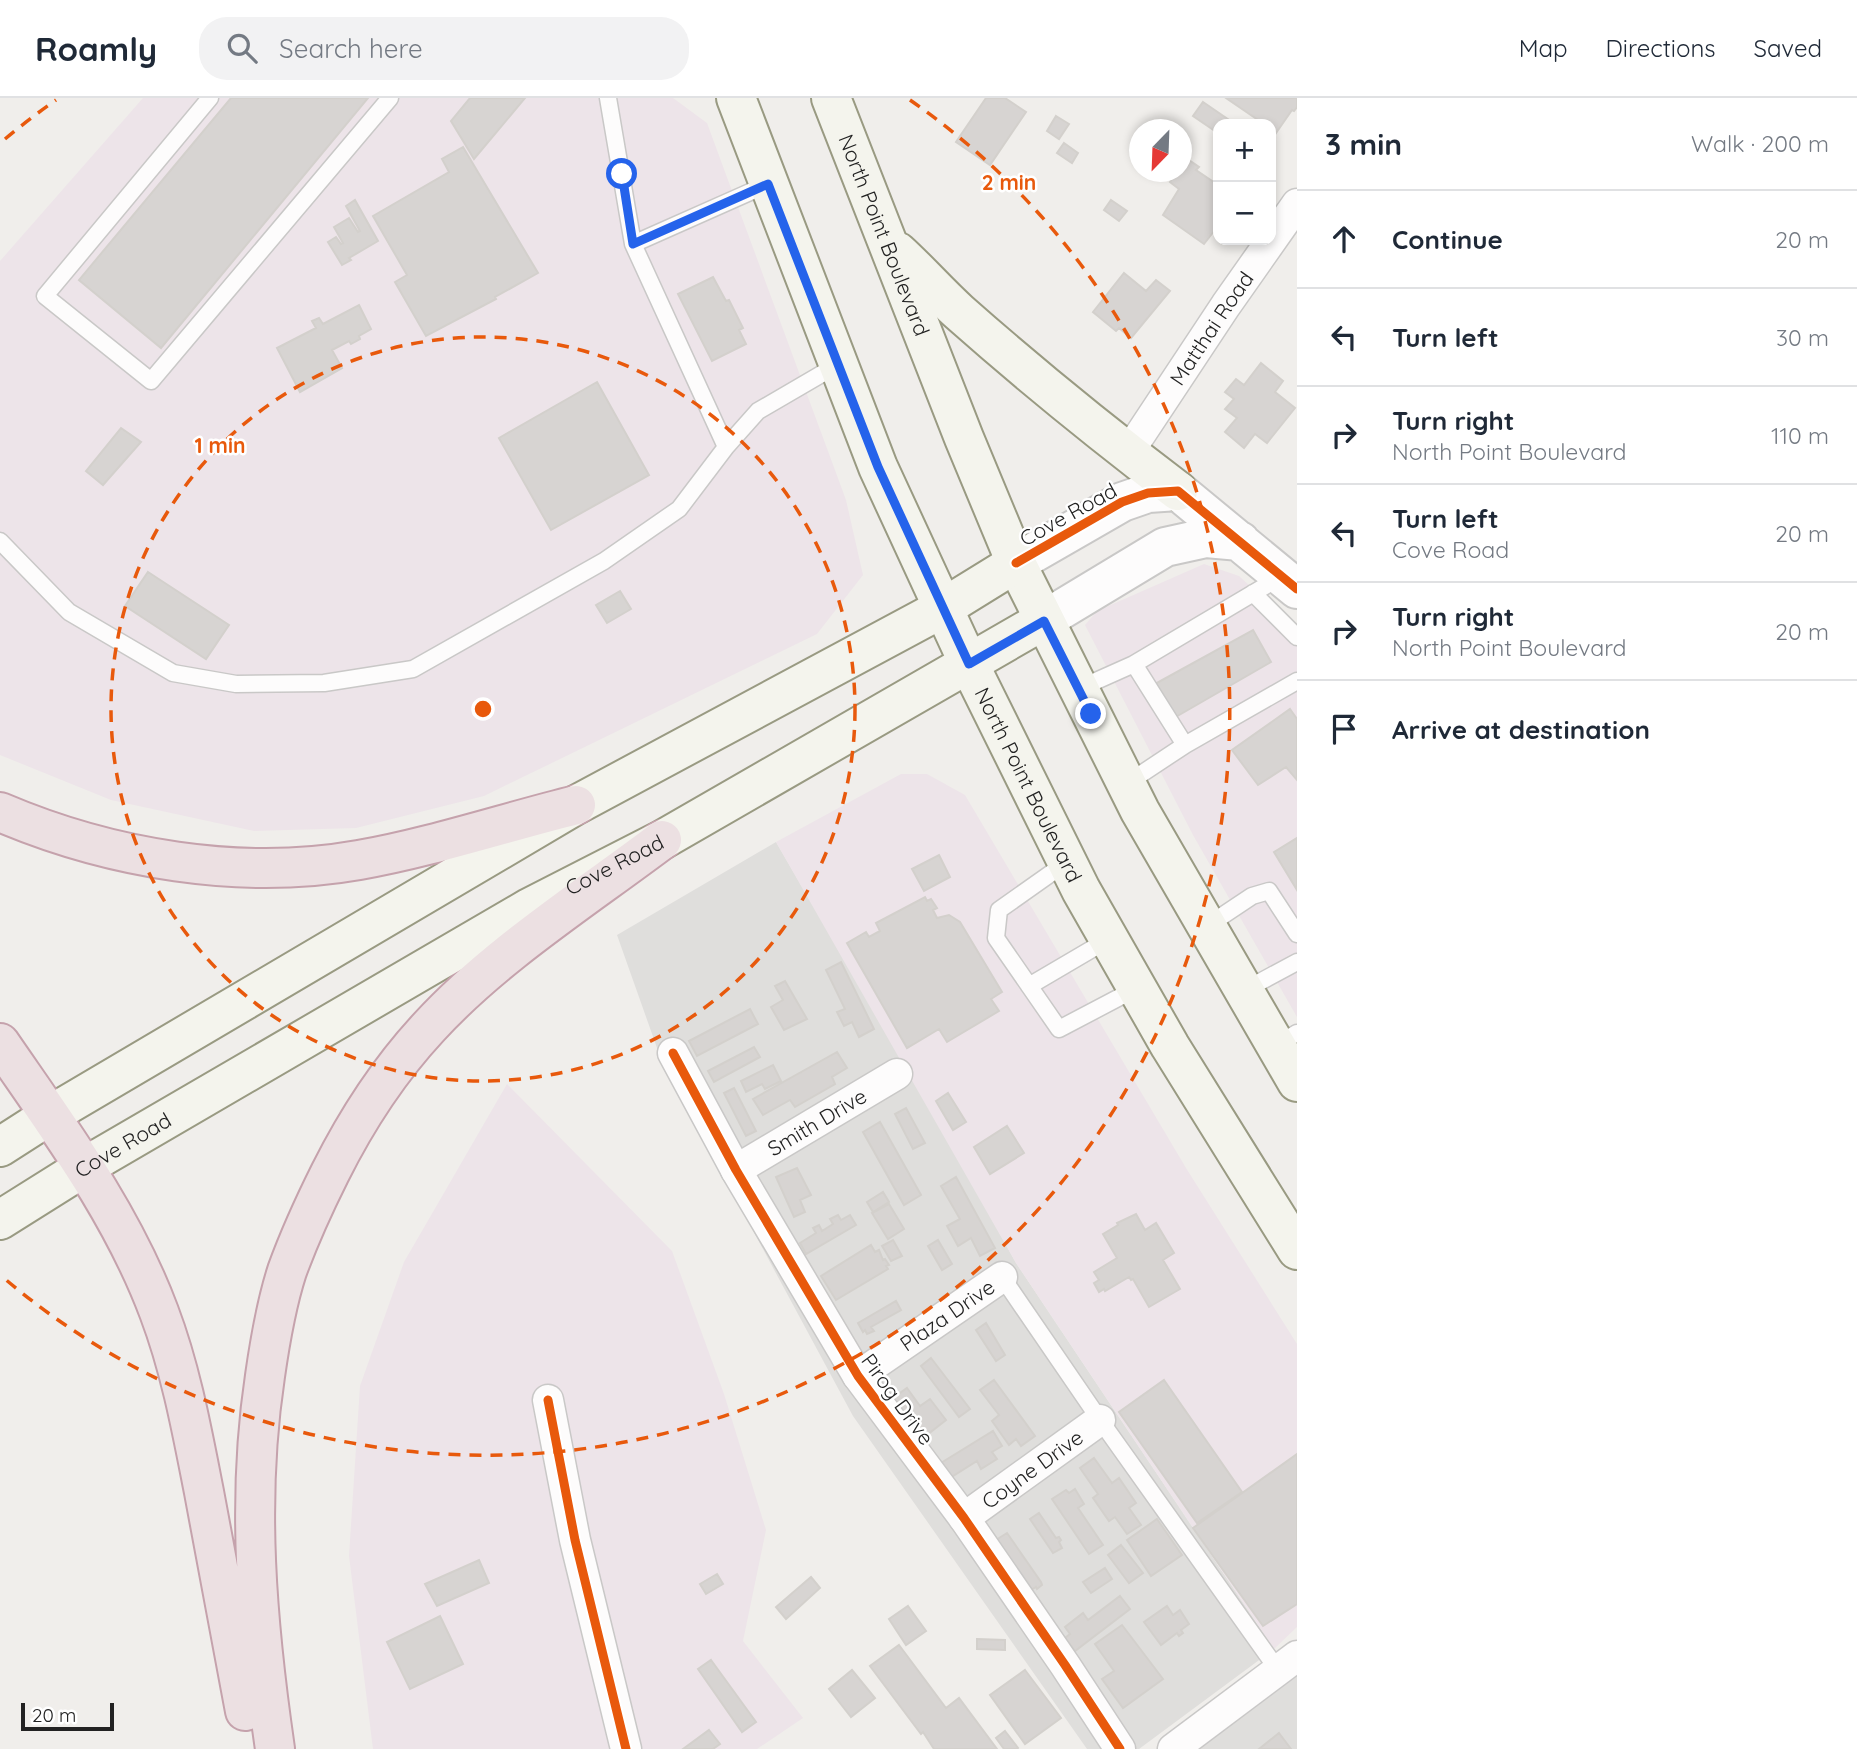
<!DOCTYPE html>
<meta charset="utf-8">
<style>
:root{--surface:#fff;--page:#f2f2f3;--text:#1f2937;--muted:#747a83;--line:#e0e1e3}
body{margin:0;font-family:Quicksand,sans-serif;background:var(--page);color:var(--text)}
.controls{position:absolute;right:21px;top:21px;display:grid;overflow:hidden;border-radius:14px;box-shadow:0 4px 10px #0003}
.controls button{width:63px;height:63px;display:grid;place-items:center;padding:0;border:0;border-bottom:2px solid var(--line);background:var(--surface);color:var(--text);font:35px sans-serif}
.compass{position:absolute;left:1129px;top:21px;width:63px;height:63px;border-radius:50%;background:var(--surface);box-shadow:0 4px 10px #0003;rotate:203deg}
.scale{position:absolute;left:21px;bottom:18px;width:93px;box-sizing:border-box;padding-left:7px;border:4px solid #222;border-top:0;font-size:19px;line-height:24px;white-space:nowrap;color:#222;-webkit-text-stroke:5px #fff;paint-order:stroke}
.stop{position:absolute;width:21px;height:21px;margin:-16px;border:5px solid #2563eb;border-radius:50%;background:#fff}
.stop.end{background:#2563eb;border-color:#fff;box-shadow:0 2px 7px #0008}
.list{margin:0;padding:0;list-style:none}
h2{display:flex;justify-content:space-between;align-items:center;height:91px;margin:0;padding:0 28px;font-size:30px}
h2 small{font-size:23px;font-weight:400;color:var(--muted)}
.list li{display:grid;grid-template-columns:46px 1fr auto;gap:21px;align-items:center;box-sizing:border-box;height:98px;padding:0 28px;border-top:2px solid var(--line)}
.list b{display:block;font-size:26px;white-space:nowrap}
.list p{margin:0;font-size:23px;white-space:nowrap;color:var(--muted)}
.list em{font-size:23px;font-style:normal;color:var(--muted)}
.icon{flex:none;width:38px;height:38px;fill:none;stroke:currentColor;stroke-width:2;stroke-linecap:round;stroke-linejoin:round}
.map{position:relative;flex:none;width:1297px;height:1651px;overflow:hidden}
header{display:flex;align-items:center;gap:42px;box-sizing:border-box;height:98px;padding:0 35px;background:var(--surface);border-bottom:2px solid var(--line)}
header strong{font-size:33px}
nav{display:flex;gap:38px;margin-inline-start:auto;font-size:24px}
.search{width:490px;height:63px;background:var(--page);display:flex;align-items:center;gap:18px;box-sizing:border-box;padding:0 24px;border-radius:28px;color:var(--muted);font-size:26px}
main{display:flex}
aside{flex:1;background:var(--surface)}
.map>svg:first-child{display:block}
.residential{fill:#dfdedc}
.industrial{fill:#ede4e9}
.building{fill:#d7d4d2;stroke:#d3d0cc;stroke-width:2}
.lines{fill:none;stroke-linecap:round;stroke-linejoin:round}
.service-casing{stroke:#c9c8c7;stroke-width:19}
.minor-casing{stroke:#c9c8c7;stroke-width:33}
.tertiary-casing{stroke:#c9c8c7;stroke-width:42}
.secondary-casing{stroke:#999a82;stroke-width:42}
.motorway-casing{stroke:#c5a2ac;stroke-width:42}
.service{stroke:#fdfcfc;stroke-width:16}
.minor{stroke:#fdfcfc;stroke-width:30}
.tertiary{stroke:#fdfcfc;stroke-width:38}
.secondary{stroke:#f4f4ed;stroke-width:38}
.motorway{stroke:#ece0e2;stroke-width:38}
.cycleway-casing{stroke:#fff;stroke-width:13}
.cycleway{stroke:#e8590c;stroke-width:9}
.route{stroke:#2563eb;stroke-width:9}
.ring{fill:none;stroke:#e8590c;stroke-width:3.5;stroke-dasharray:12 9}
.labels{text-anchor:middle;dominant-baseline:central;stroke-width:5;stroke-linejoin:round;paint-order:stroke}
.street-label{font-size:21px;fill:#222;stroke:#fff}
.centre{fill:#e8590c;stroke:#fff;stroke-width:3.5}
.ring-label{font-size:21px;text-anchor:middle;font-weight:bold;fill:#e8590c;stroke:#fff;stroke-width:5;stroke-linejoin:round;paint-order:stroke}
</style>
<header>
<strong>Roamly</strong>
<div class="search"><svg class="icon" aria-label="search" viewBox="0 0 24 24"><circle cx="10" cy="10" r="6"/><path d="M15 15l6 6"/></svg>Search here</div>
<nav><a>Map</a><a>Directions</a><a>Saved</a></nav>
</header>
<main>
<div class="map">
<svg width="1297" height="1651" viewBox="0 0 1297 1651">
<rect width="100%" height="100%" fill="#f0eeeb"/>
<path class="residential" d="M776,744L916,984L1016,1165L1274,1551L1139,1651H1087L853,1318L662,964L617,837Z
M1297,1571V1651H1198Z"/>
<path class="industrial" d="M143,0H673L707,25L846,402L863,477L817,536L484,698L356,730L254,733L111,702L0,657V163Z
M1204,466L1239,478L1297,531V919L1193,737L1085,527L1097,513Z
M901,676H927L965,697L1186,1070L1297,1246V1529L1274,1551L1016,1165L776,744Z
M507,986L672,1153L724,1296L766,1432L743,1543L803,1620L757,1651H373L349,1458L360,1288L404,1164Z"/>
<path class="building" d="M231,0H368L161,250L79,182Z
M470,0H525L474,61L451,23Z
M986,0H1005L1026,14L990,67L956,44Z
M1226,0H1297V9L1294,13L1292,12L1276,35L1271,31V26H1264Z
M1203,4L1235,26H1218V35L1193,18Z
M1056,18L1069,26L1059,41L1047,33Z
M1064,45L1078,55L1072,65L1057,55Z
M463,49L538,175L495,199L496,201L426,238L395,184L407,177L373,118L449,74L442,61Z
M1186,60L1199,69L1196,72L1218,87V128L1204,146L1163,117L1179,91L1170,84L1177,74H1182V67Z
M355,102L378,143L349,160L351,162L342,167L328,144L336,139L341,146L343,145L334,129L349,120L358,134L360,133L346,108Z
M1111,102L1127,113L1119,123L1104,112Z
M1124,175L1146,193L1156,182L1170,193L1131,240L1119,230L1116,233L1093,214Z
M713,179L726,203L729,202L743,230L739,232L746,246L712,263L678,196Z
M359,207L371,231L359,238L360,241L351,246L349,243L332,252L342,270L300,294L277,250L316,230L312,223L319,220L323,226Z
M1261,265L1283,283L1275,294L1295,310L1267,345L1255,336L1244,350L1225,334L1237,320L1225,311L1234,301L1225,294L1236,281L1244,287Z
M597,284L649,377L551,432L499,340Z
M121,330L141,344L103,387L86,373Z
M148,474L229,527L206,561L125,508Z
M620,493L631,511L607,525L596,507Z
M1253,532L1271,564L1174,620L1155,586Z
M1290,611L1297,621V682L1286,669L1258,687L1232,652Z
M1297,740V792L1274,754Z
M939,757L950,779L924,793L912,771Z
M925,799L927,803L931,801L937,810L933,812L937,820L949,817L960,824L1002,894L991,901L999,913L947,944L939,931L907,950L847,845L866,834L869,839L880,833L876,825Z
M841,864L874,931L859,939L852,924L844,928L837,914L845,911L826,872Z
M785,883L807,921L784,932L771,909L783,902L775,888Z
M750,911L758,926L697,958L689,943Z
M754,949L760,959L714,984L708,973Z
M837,954L847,970L832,979L835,986L795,1009L790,1002L763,1017L753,1001Z
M773,967L781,983L765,991L762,986L746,994L741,983Z
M734,990L756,1033L746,1038L724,995Z
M948,995L966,1024L953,1032L936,1003Z
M906,1010L925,1045L913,1051L895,1016Z
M880,1024L921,1097L904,1107L863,1034Z
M1007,1028L1024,1055L990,1076L974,1049Z
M797,1070L811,1097L800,1102L805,1114L794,1119L776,1079Z
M956,1079L995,1150L980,1158L971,1140L958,1148L947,1128L960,1121L941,1088Z
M883,1094L889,1104L873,1114L867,1104Z
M889,1106L904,1131L888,1141L872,1115Z
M1136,1116L1145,1132L1156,1125L1174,1155L1163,1162L1180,1191L1149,1209L1133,1181L1131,1182L1129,1179L1105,1193L1104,1191L1099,1194L1094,1185L1099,1182L1094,1174L1117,1160L1103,1136L1118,1127L1117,1125Z
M838,1117L841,1122L850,1117L856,1127L806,1156L800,1145L816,1135L813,1130L819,1127L822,1133L833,1126L830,1121Z
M893,1142L902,1158L891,1163L882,1148Z
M938,1142L952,1166L942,1172L928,1148Z
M871,1147L875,1154L879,1152L883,1162L885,1161L889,1167L886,1168L888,1171L836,1202L821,1178Z
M896,1203L901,1212L871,1229L874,1233L867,1236L865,1232L863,1234L858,1225Z
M986,1225L1005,1257L996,1263L976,1232Z
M931,1260L970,1311L959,1319L921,1268Z
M994,1282L1035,1338L1021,1348L1016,1341L1009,1347L992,1323L999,1317L980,1292Z
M1164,1282L1242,1394L1197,1425L1119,1314Z
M907,1290L920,1308L930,1301L946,1322L923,1340L893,1300Z
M993,1333L1002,1348L992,1354L997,1361L981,1371L977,1363L945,1383L936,1368Z
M1297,1356V1506L1263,1528L1193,1430Z
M1094,1360L1112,1385L1119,1380L1136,1405L1129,1410L1141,1427L1127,1436L1115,1419L1109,1423L1093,1400L1098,1396L1080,1370Z
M1075,1391L1084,1406L1078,1410L1103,1447L1089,1456L1052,1401L1066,1392L1069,1395Z
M1039,1415L1056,1440L1059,1439L1061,1442L1059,1444L1062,1450L1053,1455L1030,1421Z
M1157,1421L1182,1457L1151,1478L1127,1442Z
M1007,1435L1041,1484L1042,1487L1037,1491L1036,1489L1031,1492L996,1442Z
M1121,1447L1143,1475L1129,1485L1108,1457Z
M479,1462L489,1485L437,1508L425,1486Z
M1105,1470L1112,1481L1091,1495L1083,1484Z
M717,1476L723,1486L706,1496L700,1486Z
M811,1479L820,1490L786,1521L776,1509Z
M1120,1498L1130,1511L1075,1553L1065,1540L1070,1536L1065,1529L1083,1515L1088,1522Z
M908,1508L926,1533L906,1547L889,1521Z
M1167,1508L1173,1517L1180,1512L1189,1526L1181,1532L1183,1535L1179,1538L1177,1535L1161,1547L1144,1524Z
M440,1518L463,1566L410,1591L387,1544Z
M1122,1527L1163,1581L1123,1610L1102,1581L1114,1573L1095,1546Z
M977,1541L1005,1542V1552L977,1551Z
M899,1547L946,1610L959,1600L997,1651H934L923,1634L921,1636L870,1568Z
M711,1562L756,1624L742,1634L698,1571Z
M852,1572L875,1600L851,1619L829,1591Z
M1025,1572L1061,1620L1025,1646L990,1597Z
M709,1632L720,1646L713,1651H683Z
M1005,1633L1018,1650L1017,1651H1004L996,1640Z
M1279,1635L1291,1651H1259Z"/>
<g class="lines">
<defs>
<path id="service" d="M210,0L45,198L151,283L390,0
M608,0L633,146
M726,349L633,146L768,86
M0,443L69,514L173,575L236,586L324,585L413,571L604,463L679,411L726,349L758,313L837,267
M1253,495L1297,539
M1134,566L1282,478
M1078,591L1134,566L1185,647L1126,686
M1185,647L1297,583
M1067,764L999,812L996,840L1059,931L1137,890
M1207,828L1252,798L1269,793L1297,836
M1029,888L1109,841
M1243,893L1297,864
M1275,948L1297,935
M1002,1179L1100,1322L1278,1572"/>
<g id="minor">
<path id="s1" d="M1128,355L1226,207L1297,106"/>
<path d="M673,955L736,1072L858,1278L964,1420L1065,1567L1120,1651"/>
<path id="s2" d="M736,1072L897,976"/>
<path id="s3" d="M858,1278L1002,1179"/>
<path d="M548,1302L575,1442L626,1651"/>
<path id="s4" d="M964,1420L1100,1322"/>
<path d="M1173,1651L1297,1558"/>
</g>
<path id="tertiary" d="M1016,465L1122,404L1148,395L1178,393L1297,491
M1044,522L1165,449L1206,440L1240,443"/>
<g id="secondary">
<path id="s5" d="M736,0L878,369L969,566L1081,792L1170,948L1297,1152"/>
<path id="s6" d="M831,0L964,340L1016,465L1140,713L1297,984"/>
<path d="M898,154C919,173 938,195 959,214C1029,276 1103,336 1178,393"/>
<path d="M0,1049L50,1017L576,707L943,510L1016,465"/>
<path id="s7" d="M0,1122L86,1068L529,810L662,742L1044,522"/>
</g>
<path id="motorway" d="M0,714C110,761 241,783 359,762C432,749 504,725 576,707
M0,945C59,1031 122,1115 159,1214C181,1272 192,1333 204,1394C218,1467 231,1540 245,1613
M275,1651C257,1527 246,1403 265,1278C270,1243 276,1207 287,1173C299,1140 314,1107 330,1075C356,1023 389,972 429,929C494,858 585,800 662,742"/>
</defs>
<use href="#service" class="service-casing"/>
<use href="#minor" class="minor-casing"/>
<use href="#tertiary" class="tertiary-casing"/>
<use href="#secondary" class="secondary-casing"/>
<use href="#motorway" class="motorway-casing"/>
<use href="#service" class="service"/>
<use href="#minor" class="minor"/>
<use href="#tertiary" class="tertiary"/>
<use href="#secondary" class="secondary"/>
<use href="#motorway" class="motorway"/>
<defs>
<path id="cycleway" d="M1016,465L1122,404L1148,395L1178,393L1297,491
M673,955L736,1072L858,1278L964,1420L1065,1567L1120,1651
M548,1302L575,1442L626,1651"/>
</defs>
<use href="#cycleway" class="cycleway-casing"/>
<use href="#cycleway" class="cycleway"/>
</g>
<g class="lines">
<path class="route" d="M622,76L633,146L768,86L878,369L969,566L1044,523L1091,616"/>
</g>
<g class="ring">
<circle cx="483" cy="611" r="372"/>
<path d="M5 41A744 744 0 0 1 56 2M910 2A744 744 0 1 1 5 1181"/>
</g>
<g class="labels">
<g class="street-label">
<text stroke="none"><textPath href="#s6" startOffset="147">North Point Boulevard</textPath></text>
<text stroke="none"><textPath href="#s1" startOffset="150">Matthai Road</textPath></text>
<text transform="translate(1068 416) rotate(-29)">Cove Road</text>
<text stroke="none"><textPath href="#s5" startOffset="747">North Point Boulevard</textPath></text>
<text stroke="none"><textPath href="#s7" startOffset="710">Cove Road</textPath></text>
<text stroke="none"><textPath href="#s2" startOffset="94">Smith Drive</textPath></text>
<text stroke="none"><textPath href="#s7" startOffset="144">Cove Road</textPath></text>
<text stroke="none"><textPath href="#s3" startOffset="108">Plaza Drive</textPath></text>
<text transform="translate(898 1301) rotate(54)">Pirog Drive</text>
<text stroke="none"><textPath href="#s4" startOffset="84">Coyne Drive</textPath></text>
</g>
</g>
<circle cx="483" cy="611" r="10" class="centre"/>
<g class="ring-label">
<text x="1009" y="92">2 min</text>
<text x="220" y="355">1 min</text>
</g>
</svg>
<div class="controls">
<button>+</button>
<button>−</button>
</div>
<svg class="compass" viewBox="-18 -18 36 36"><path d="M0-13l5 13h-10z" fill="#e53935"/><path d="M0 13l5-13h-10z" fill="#747a83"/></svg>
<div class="scale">20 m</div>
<div class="stop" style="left:622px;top:76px"></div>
<div class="stop end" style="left:1091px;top:616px"></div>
</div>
<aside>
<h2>3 min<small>Walk · 200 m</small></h2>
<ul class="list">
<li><svg class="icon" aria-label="ahead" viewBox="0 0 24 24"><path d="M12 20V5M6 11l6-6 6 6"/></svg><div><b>Continue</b></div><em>20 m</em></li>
<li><svg class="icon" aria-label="left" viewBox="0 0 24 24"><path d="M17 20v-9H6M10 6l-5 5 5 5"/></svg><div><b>Turn left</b></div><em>30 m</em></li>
<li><svg class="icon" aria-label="right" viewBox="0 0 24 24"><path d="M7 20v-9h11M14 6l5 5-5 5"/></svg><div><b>Turn right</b><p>North Point Boulevard</p></div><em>110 m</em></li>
<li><svg class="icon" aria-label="left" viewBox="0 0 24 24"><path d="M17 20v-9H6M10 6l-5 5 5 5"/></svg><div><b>Turn left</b><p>Cove Road</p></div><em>20 m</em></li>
<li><svg class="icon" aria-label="right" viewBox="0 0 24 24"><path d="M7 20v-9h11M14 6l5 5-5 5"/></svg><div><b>Turn right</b><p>North Point Boulevard</p></div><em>20 m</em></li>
<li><svg class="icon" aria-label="arrive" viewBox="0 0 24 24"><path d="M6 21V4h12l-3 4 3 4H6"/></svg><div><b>Arrive at destination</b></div></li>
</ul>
</aside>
</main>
